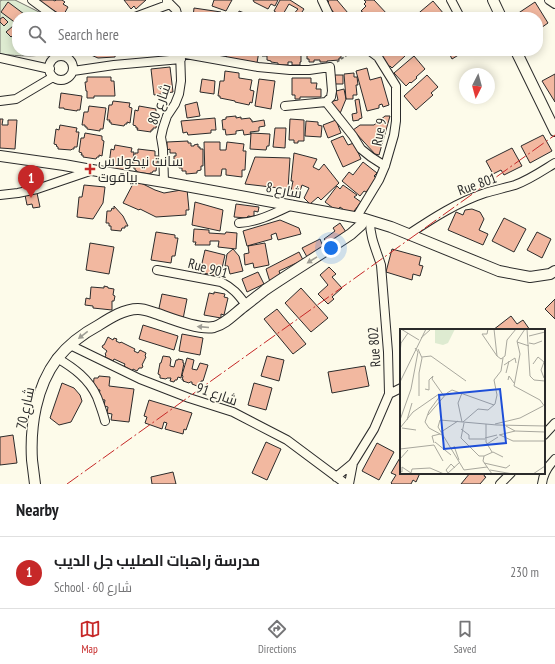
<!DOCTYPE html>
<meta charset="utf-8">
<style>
:root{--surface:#fff;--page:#f6f6f6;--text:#202124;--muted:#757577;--line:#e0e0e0;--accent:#c62828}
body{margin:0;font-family:"PT Sans Narrow",Cairo,sans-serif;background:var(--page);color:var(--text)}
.compass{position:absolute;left:459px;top:68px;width:36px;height:36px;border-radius:50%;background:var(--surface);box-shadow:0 2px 10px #0003;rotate:186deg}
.you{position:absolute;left:331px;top:248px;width:14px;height:14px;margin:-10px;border:3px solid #fff;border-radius:50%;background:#1a73e8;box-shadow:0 0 0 6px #1a73e833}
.badge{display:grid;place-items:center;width:26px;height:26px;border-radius:50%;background:var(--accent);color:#fff;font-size:13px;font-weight:700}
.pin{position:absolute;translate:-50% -33px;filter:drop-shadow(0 1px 2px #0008)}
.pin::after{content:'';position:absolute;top:21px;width:14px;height:12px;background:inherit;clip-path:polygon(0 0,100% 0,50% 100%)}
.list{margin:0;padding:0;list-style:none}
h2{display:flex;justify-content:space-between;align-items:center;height:52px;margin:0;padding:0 16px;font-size:17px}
h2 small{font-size:13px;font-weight:400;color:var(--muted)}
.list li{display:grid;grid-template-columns:26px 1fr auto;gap:12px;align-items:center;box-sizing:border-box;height:72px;padding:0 16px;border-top:1px solid var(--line)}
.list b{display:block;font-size:15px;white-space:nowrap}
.list p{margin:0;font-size:13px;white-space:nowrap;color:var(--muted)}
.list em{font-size:13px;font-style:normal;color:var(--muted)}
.icon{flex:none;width:22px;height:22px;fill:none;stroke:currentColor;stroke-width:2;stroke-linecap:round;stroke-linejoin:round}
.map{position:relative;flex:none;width:555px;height:484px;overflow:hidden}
.search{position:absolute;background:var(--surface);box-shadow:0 2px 10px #0003;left:12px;right:12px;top:12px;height:44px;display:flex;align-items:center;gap:10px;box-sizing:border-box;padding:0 14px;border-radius:16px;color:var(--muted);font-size:15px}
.sheet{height:124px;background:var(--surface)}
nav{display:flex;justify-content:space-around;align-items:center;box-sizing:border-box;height:56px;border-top:1px solid var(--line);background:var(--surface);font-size:11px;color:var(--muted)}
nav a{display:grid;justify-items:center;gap:2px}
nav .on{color:var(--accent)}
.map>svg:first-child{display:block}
.green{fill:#deebd1;stroke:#74746e}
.building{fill:#f2b8a0;stroke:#2b2b2b}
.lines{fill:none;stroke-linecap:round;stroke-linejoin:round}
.minor-casing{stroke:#2b2b2b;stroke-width:10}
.tertiary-casing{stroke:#2b2b2b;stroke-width:12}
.path{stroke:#6a6964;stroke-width:1.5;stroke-dasharray:3 2;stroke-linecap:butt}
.minor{stroke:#fdfbea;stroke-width:8}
.tertiary{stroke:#fdfbea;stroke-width:10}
.power{stroke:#c62828;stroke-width:1;stroke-dasharray:14 3 2 3;stroke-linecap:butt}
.oneway{fill:#9e9d94}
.poi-dot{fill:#c62828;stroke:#fdfbea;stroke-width:1.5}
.labels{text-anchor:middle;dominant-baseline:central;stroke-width:3;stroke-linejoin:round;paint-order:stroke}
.street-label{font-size:14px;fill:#2b2b2b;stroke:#fdfbea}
.poi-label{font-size:14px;fill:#2b2b2b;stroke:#fdfbea;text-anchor:start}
.inset-road{fill:none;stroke:#a9a89e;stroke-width:1}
.view{fill:#1d4ed8;fill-opacity:0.15;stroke:#1d4ed8;stroke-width:2}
.inset-edge{fill:none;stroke:#2b2b2b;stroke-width:2}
</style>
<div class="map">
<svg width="555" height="484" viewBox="0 0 555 484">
<rect width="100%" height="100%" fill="#fdfbea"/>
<path class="green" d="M2,0H15L39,12L45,17H17V51H56L48,56C42,54 36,56 29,56C19,56 10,55 0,54V1Z"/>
<path class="building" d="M36,0H53L55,1L56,0H62L65,2L63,4L68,7L63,16Z
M124,0H146L136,9L134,6L131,9Z
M214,0H232L226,11L212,6Z
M253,0H278L275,6L271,4L268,9L254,2Z
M280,0H290L304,9L302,12L305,14L303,17H289L290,15L292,16L298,9L289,4L282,16L274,11Z
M327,0H337L348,13L343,17H338L326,4L329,2Z
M364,0H374L388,15L387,17H360L364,13L361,11L366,6L364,4L366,2Z
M433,1L444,14L441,17H414Z
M8,2L28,17H17V24L1,12Z
M535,2L548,23L538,30V17H515L514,16Z
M194,8L221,12V17H193Z
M239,11L255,17H234L235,15L238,16Z
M3,17L8,22L4,26L0,22V19Z
M13,26L17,32L11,37L6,32Z
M85,51H116L115,57L98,58L84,52Z
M228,51H259L257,63L226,58Z
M262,51H301V62H300V65H292V62H288V65H278V63L271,62V61L267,60V56H262Z
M307,51H337V53H341V58H339V60L327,61V62H320V60H314V62H309V59H307Z
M379,51H405L402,53L405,56L392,68L390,66L388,67L376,53Z
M448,51H465L452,59Z
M414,56L425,69L416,77L417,78L411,83L410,82L406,86L394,73Z
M170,67L173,92L154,95L151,69Z
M367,68L370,80L381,77L389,105L383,107L382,104L379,105V108L367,111L356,71Z
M225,71L239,73V78L252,80L250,90L254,91L252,103L250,102L249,105L235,102V101L220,98V96H218L220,81H224Z
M354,73V77H357L358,85H356L357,95H353V99H346L344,74Z
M555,74V102L542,81Z
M333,75H343V84H333Z
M427,75L438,87L431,93L433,95L416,110L404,96Z
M87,77H111V81H114L115,96H94V98H87V91H86L85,82H87Z
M292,78H311V83H317L316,89H321V97H300V99H295V95H292Z
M202,79L215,81L214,94L200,92Z
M259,79L275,81L271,109L255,106Z
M344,89L346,99L339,116L328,102L338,100L336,91Z
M61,93L82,96L80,110H77V111L64,109V108H59Z
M359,99L362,118L359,119V120L353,121L352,114L357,113L355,100Z
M113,101L130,103L129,107L132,108L130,123L127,122V124H125L124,126L111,124V122H109L110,120H107L109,105H112Z
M197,102L200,116L187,118L185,105Z
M89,106L106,108L103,129H100V131L87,129V127H85V125H82L84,112H88Z
M139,106L156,109V113H158L156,128H153V130H151V132L137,130L138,128H136V126L133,125L135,110L138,111Z
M236,116V118L241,117V119L250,118L251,120H252V122L264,120L265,126L259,127V131L250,132L251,134L244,135L243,130L236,131V134L226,135L225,129L223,130L222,120L226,119V117Z
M385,116H390L379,155L375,154L353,130L360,125H374Z
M215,118L216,130H211V133L188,135L187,132L183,133L181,121Z
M0,119H3L2,125H8V120H17L15,149L0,148Z
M290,119L304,120V141H298V143H294V140H289Z
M336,120L341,133L328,138L323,125Z
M306,121L318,122V125L322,126L321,137L305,136Z
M60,125L77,128L76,132H79L77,147H74V149H72L71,150L58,149V147L56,146L57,145L54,144L56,129L59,130Z
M275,128H286L285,148L273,147Z
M85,133L102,136V140L104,141L102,156L99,155V157H97L96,159L83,157V155H81L82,153L79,152L81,138H84Z
M251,133L270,134L269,146H267L266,150L250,149Z
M543,135L552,151L530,163L521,146Z
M343,136L348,145L354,143L361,159L343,167L331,141Z
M188,141V143H191V146H194V145L198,144V147H200V149H203V166H201V170L197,171V173L186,174V171H182V168H179V165H176V163H174V156H176V153H170V149L167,150V142Z
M204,142H220V150H226L227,142L244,144L243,151H246L245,170H242V177L226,175V169H222L221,176H205Z
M115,145L132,148L131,152H134L132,167H129V169H127L126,171L113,169V167H111L112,165L109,164L111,149L114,150Z
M512,148L522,166L504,175L501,170L493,174L486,161Z
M138,149L155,151V156H158L156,171H153L152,173H150V174L137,172V171L135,170V168H133L135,153H138Z
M294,153L317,159L313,167L319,170L324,164L339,183L321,200L318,197L310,204L304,198L309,188L302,185L299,194L291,191L293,181H291Z
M255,157L290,158L288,189L245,184Z
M363,162L377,173L374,176L377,179L366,192L364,191L360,196L342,181L349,172L353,175Z
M28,173L29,180L21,181L20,175Z
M135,180L155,190L164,193L187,189L189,210H186V215L156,217L140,209L139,210L123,203Z
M84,185L105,187L103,203L93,219L77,217L79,197H82Z
M343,185L357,195L354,197L361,202L351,215L340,207L337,211L325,202L337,186L340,189Z
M37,193L40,207L33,208L32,204L27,205L25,195Z
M195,202L223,210L220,231L192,225Z
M236,204L259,207L258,212L254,211V217L248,216L247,218L234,217Z
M114,206L123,216L128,226H125V228H122L121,231L111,230V226H109V223H106L107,211H111L112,208L114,209Z
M472,209L480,212L484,219L479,230L488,234L483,245L448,230L456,212L463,215L465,210Z
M504,218L526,229L514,252L492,241Z
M280,220L299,228L301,234L278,240L276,233L271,235L272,239L247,246L243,231Z
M340,223L346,232L329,245L324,239L335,231L333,228Z
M194,229L209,230V233L225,234L226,232L237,233L236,249L218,247L219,241H210V245H195L196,242H193Z
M156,232L175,235V238H178L175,256H172L171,263L151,260Z
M537,232L551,239L542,258L527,250Z
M320,239L324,249L307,257L302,248Z
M90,243L114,247L109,274L86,270Z
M265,243L269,265L254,268L253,263L245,265L244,254L249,253L248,246Z
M233,249L239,256L243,271L230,274L228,266H225L227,254Z
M392,249L421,257L419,265L423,266L420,276L413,274L412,280L386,272Z
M205,250L225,255L220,277L200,272Z
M299,252L303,260L279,271L281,276L270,282L266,269Z
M329,267L336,274L332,277L342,288L332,297L334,299L328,304L318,294L328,285L320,275Z
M258,272L264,284L247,292L242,279Z
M104,286L108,287V288L114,289L113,295L115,296L114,301H112V310L93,308V306L85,305L86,298L90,299L91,287L104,288Z
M301,288L328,318L311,332L285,303Z
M214,292L225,294L224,297L228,298L224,315L221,314V318L204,315L209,293L214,294Z
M162,294L187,299L183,319L158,313Z
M555,299V319L545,309Z
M277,309L306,344L293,354L264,319Z
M511,316L517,324L523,320L530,330H493Z
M143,325L178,336L174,350L139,339Z
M182,334L203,338L200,355L179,351Z
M108,337L113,340L114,338L117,339L116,341L120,343L121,342L135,349L134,351L138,353L140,350L146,353L145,356L146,357L142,365L143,366L142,368H139L137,371L133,369L132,371L124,366L125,364L114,359L113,361L105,357L106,355L105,354L107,351L102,347L103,345H104Z
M163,356L170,357V358L171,359L170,366L174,367L176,360H178V359L183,360V363H184L181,378L178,377L177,380H175L174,382L170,381L171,378H167L166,379L160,378V375L158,374L160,363H161Z
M267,356L284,360L279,381L261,376Z
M187,358L194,360L192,369L197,370L200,363L208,365L203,381H201L200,385L198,384L197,386L192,384V382H190L189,383L183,381L184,380H182L183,376L182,375Z
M365,366L369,386L332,393L328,372Z
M99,376L110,377L109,386L134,389L129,422L111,420L112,414L107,413L108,407L104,406L105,400L98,399L100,390L93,389L94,378H98Z
M62,383L74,388L80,395L82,401L71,422L59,425L50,418Z
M254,383L272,388L266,410L248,405Z
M149,400L192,413L186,430L184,429L183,434L165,429L167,423L164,422L162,429L145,423L147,417L144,416Z
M13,435L17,463L0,465V437Z
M266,442L281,449L267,480L252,473Z
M377,443L394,452L379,480L362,471Z
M401,456V473H420L416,482L413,480L411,484H392L391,483L396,475L391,473Z
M173,472L176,484H152L151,477Z
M470,473H484L485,474L484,476L486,477L480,484H461Z"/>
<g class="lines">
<defs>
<path id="minor" d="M32,0L55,17
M322,0L330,17
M451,0L460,17
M549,0L555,4
M167,1L176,10L178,17
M135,17L170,4
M180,53L258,67L290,70H309L330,67L332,91L331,97L326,102L353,136L361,149L371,157L385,166
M49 68a12 12 0 1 1 24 0a12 12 0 1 1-24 0Z
M0,58L50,69
M73,71L114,65L181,59
M0,101L16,99L53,77
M285,106L326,102
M164,182L163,149L161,137L163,128L167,116L175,104L179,94L181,81L180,51
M0,195L18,193L37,189L93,170
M356,218L379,180L385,166L394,135L396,121V86L378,57L370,51
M239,223C258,222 275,213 292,205
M409,234C433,218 458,202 485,193C495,190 505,188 515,185C529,180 542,171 555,163
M157,270L221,282C233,288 238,294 246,305
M70,345L140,379L189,398L233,412L287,440L346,484
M57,358C74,368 89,379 97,397C100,405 103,413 105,421
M389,394L401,388
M544,435L555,423
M336,477L353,463L374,429L389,394L388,352L381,265C376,249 370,238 370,221
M349,484L353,463
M500,484L511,473
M542,484C543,474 548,466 555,459"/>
<path id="tertiary" d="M493,0L501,17
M516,51L555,131
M0,156L64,165L86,169L164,182L365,219L391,227L499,271L530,277L550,274L555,271
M35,484C34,476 33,468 32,460C30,426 36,387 57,359C68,345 84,333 99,325C110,318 124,309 138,309C145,309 151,312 158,314C172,319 199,330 214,327C226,324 236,312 246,305C252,300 259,295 265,290C293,271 323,253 351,234L361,225L365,219"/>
</defs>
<use href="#minor" class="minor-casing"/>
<use href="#tertiary" class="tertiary-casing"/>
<path class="path" d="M337,62L353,51"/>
<use href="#minor" class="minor"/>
<use href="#tertiary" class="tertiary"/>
<path class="power" d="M67,484L555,135"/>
</g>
<defs><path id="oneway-solid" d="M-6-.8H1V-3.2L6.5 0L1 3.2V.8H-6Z"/></defs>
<g class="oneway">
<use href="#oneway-solid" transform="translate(312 260) rotate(148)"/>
<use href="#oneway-solid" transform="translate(203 327) rotate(-175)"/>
<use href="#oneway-solid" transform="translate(83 335) rotate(142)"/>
</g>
<path class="poi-dot" d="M88 163h4v4h4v4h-4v4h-4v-4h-4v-4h4z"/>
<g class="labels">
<g class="street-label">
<text transform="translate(159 104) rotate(-70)">شارع 80</text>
<text transform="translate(379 132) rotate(-79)">Rue 9</text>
<text transform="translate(477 184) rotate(-20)">Rue 801</text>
<text transform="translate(284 190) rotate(11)">شارع 8</text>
<text transform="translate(208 268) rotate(15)">Rue 901</text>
<text transform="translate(374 347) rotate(-94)">Rue 802</text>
<text transform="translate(217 394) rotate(19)">شارع 91</text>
<text transform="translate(25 408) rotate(-78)">شارع 70</text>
</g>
<g class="poi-label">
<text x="98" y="161">سانت نيكولاس<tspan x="98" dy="16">بياقوت</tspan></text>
</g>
</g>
<g transform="translate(400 329)">
<rect width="145" height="145" fill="#fdfbea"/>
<path d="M35,0H55L48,14L43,16L35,14Z" fill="#deebd1"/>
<path class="inset-road" d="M1,0L19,11M88,0L87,5H82L97,27M94,0L97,27L101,30L105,27L107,11L116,0M125,0L117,12L120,25L114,57L140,71L145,78M127,0L130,47L134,51L145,52M129,7L145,3M21,9L31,0M117,13L129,17M129,14L134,15L142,12M18,20L22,29L19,44V67M0,24L1,14L8,4M22,28L31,27L66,52M133,35L138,28L144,33L141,41L144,49M104,36L115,29L116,34M106,44L109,32M108,51L109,47L114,54M0,53L26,0M25,60L29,61V51L33,47L32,50L44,67M62,64L58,74L62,93M28,86L47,64L52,61L94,76M0,91L11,60L18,23L15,19M7,91L12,74M63,93L78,80L88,81L95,75L97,66L94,51L101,42L103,29M64,94L61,109L79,127H84M86,95V113L92,123M95,95L120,89L143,77M0,99L13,83L39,65L40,67L29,82L25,93L29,99L42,106M2,99L16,101M61,100L69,106V110H85M115,102L145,103M41,103L58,92M99,106L115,102L106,97M100,106L113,112H145M85,109L97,106M35,113L51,126M34,114L32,107L40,105M87,115L98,108M54,117L59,131M0,120L34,116L43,132M0,130L8,121M84,134L106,139L110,136M87,138L64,141L38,98L40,91L97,96L145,97M90,141L113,145M0,142L2,143V138L11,144L12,140L30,139L44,145M48,144L46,141L51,135L55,139M47,145L60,133M92,145L83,132L84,127L93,123L103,128M133,145L145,137"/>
<path class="view" d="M100,60L106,114L44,120L39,66Z"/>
<rect width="145" height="145" class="inset-edge"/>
</g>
</svg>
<svg class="compass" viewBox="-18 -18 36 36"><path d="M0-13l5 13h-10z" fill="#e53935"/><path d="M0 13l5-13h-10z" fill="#757577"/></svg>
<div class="you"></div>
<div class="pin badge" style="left:31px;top:198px">1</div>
<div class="search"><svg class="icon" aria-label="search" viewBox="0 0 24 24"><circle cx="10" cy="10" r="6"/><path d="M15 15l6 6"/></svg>Search here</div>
</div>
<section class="sheet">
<h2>Nearby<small></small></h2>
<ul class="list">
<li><span class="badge">1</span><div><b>مدرسة راهبات الصليب جل الديب</b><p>School · شارع 60</p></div><em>230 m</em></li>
</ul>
</section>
<nav>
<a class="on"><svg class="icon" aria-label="map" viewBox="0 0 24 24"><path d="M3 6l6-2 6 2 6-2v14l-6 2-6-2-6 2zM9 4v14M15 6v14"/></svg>Map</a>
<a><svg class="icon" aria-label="directions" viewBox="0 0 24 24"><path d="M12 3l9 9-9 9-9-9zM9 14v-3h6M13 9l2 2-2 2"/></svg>Directions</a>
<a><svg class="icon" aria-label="saved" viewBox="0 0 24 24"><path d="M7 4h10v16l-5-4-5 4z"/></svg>Saved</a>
</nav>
